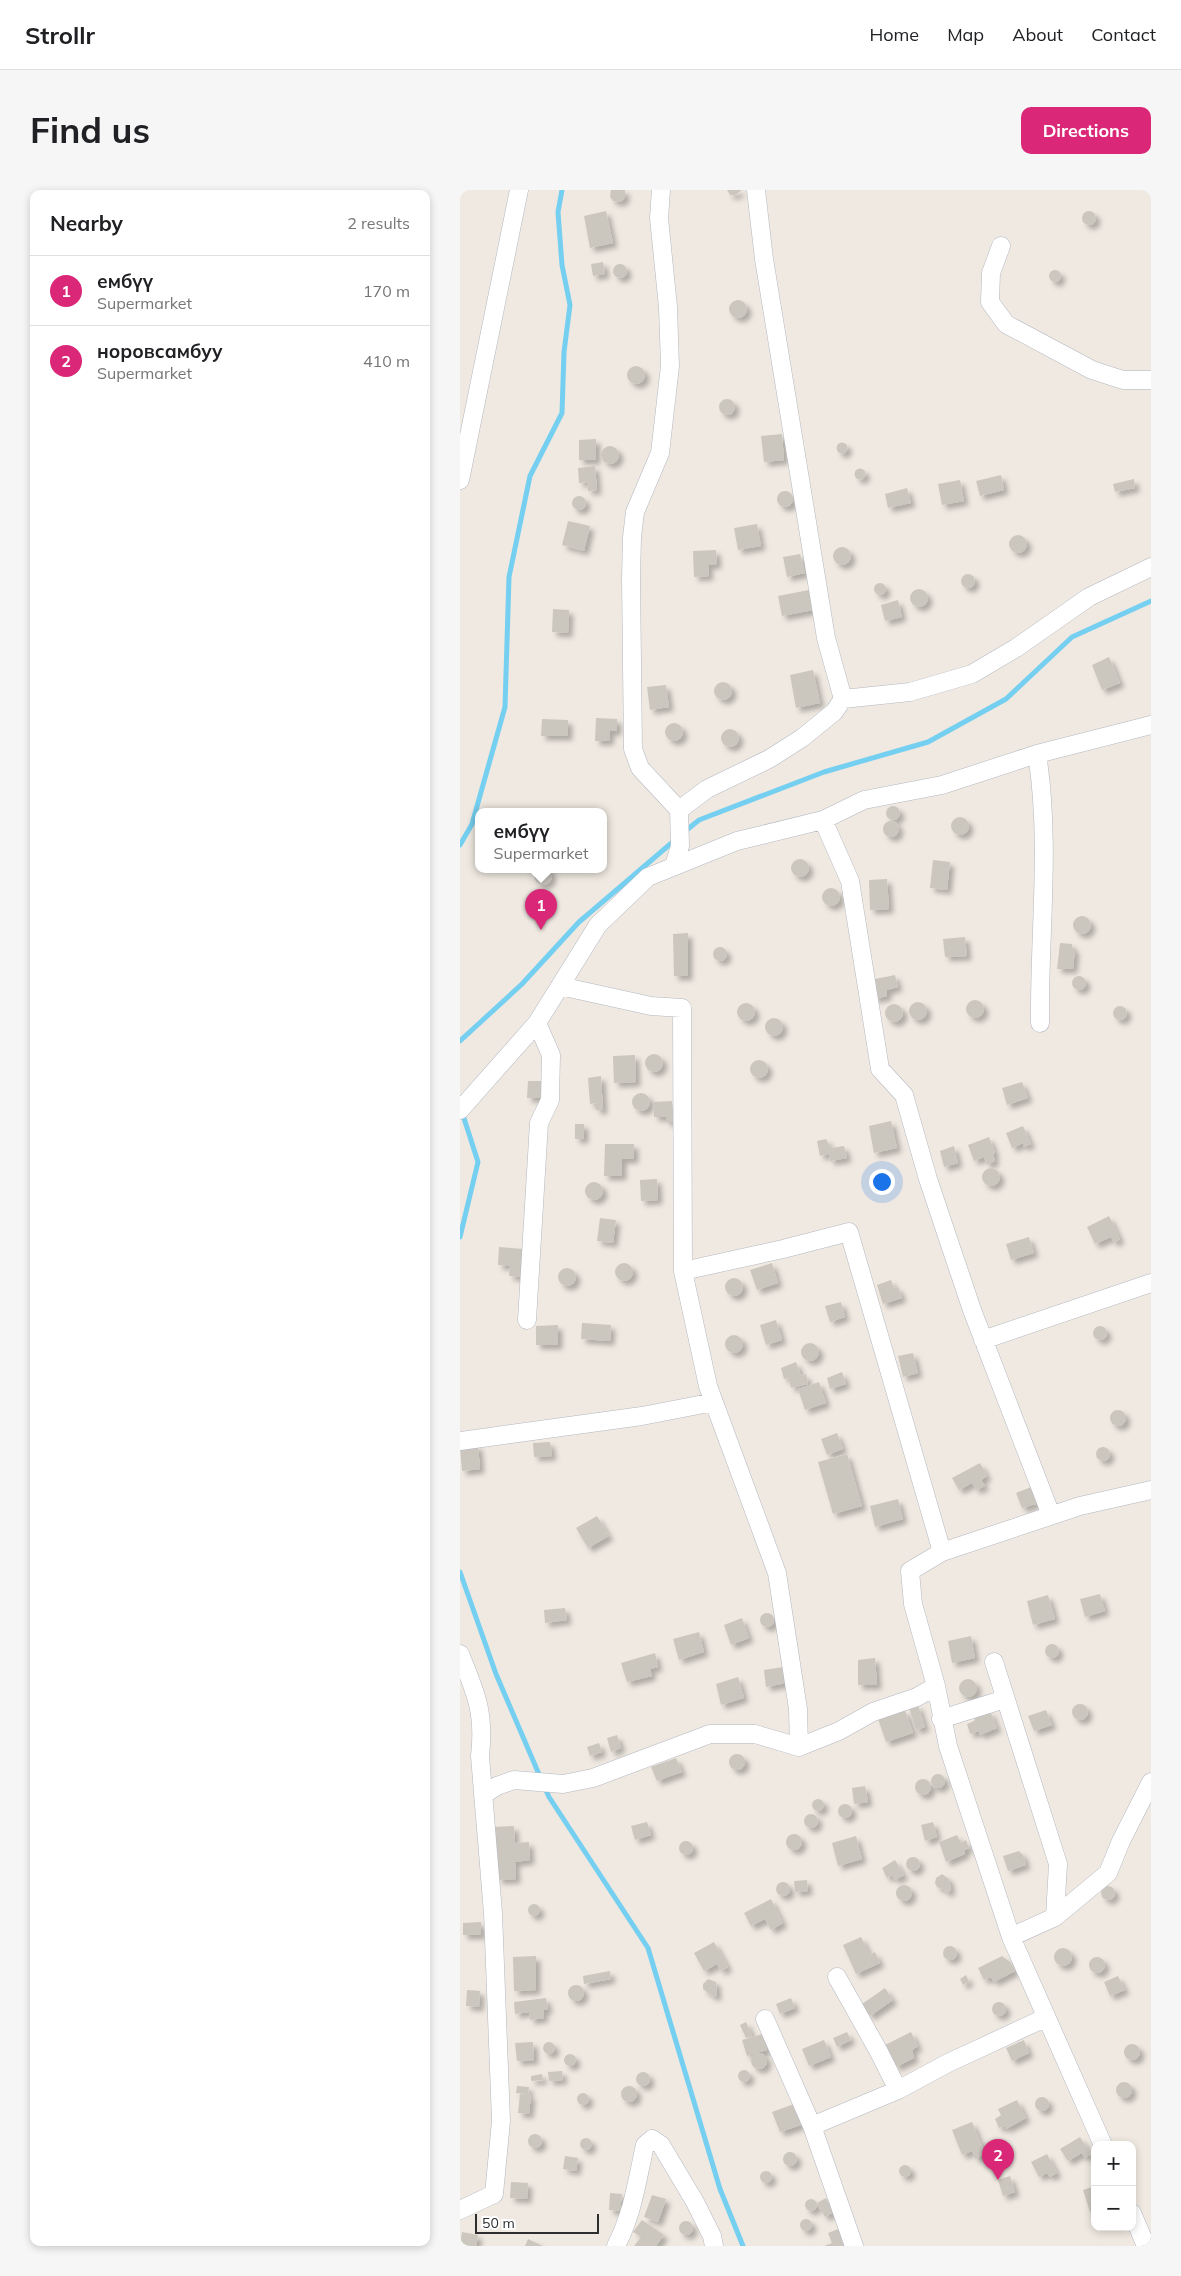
<!DOCTYPE html>
<meta charset="utf-8">
<style>
:root{--surface:#fff;--page:#f6f6f6;--text:#202124;--muted:#757577;--line:#e0e0e0;--accent:#db2777}
body{margin:0;font-family:Mulish,sans-serif;background:var(--page);color:var(--text)}
.controls{position:absolute;right:15px;bottom:15px;display:grid;overflow:hidden;border-radius:10px;box-shadow:0 2px 8px #0003}
.controls button{width:45px;height:45px;display:grid;place-items:center;padding:0;border:0;border-bottom:1px solid var(--line);background:var(--surface);color:var(--text);font:25px sans-serif}
.scale{position:absolute;left:15px;bottom:12px;width:124px;box-sizing:border-box;padding-left:5px;border:2px solid #2e2e2e;border-top:0;font-size:14px;line-height:18px;white-space:nowrap;color:#2e2e2e;-webkit-text-stroke:4px #fff;paint-order:stroke}
.you{position:absolute;left:421px;top:991px;width:18px;height:18px;margin:-12px;border:4px solid #fff;border-radius:50%;background:#1a73e8;box-shadow:0 0 0 8px #1a73e833}
.badge{display:grid;place-items:center;width:32px;height:32px;border-radius:50%;background:var(--accent);color:#fff;font-size:16px;font-weight:700}
.pin{position:absolute;translate:-50% -41px;filter:drop-shadow(0 1px 2px #0008)}
.pin::after{content:'';position:absolute;top:26px;width:18px;height:15px;background:inherit;clip-path:polygon(0 0,100% 0,50% 100%)}
.popup{position:absolute;left:15px;top:618px;width:132px;height:65px;box-sizing:border-box;display:grid;place-content:center;border-radius:10px;background:var(--surface);filter:drop-shadow(0 1px 4px #0005);font-size:16px;white-space:nowrap;color:var(--muted)}
.popup b{font-size:19px;color:var(--text)}
.popup::after{content:'';position:absolute;left:50%;top:100%;margin-left:-10px;border:10px solid transparent;border-top-color:var(--surface)}
.list{margin:0;padding:0;list-style:none}
h2{display:flex;justify-content:space-between;align-items:center;height:65px;margin:0;padding:0 20px;font-size:21px}
h2 small{font-size:16px;font-weight:400;color:var(--muted)}
.list li{display:grid;grid-template-columns:32px 1fr auto;gap:15px;align-items:center;box-sizing:border-box;height:70px;padding:0 20px;border-top:1px solid var(--line)}
.list b{display:block;font-size:19px;white-space:nowrap}
.list p{margin:0;font-size:16px;white-space:nowrap;color:var(--muted)}
.list em{font-size:16px;font-style:normal;color:var(--muted)}
.map{position:relative;flex:none;width:691px;height:2056px;overflow:hidden;border-radius:10px}
header{display:flex;align-items:center;gap:30px;box-sizing:border-box;height:70px;padding:0 25px;background:var(--surface);border-bottom:1px solid var(--line)}
header strong{font-size:24px}
nav{display:flex;gap:28px;margin-inline-start:auto;font-size:18px}
.intro{display:flex;align-items:center;justify-content:space-between;box-sizing:border-box;height:120px;padding:0 30px}
h1{margin:0;font-size:35px}
.button{padding:12px 22px;border-radius:10px;background:var(--accent);color:#fff;font-size:18px;font-weight:700}
main{display:flex;gap:30px;padding:0 30px}
aside{flex:1;background:var(--surface);border-radius:10px;box-shadow:0 2px 8px #0003}
.map>svg:first-child{display:block}
.lines{fill:none;stroke-linecap:round;stroke-linejoin:round}
.stream{stroke:#75cff0;stroke-width:5}
.building{fill:#cbc7bf;filter:url(#shadow)}
.minor-casing{stroke:#b4b7c1;stroke-width:19}
.minor{stroke:#fff;stroke-width:18}
</style>
<header>
<strong>Strollr</strong>
<nav><a>Home</a><a>Map</a><a>About</a><a>Contact</a></nav>
</header>
<div class="intro"><h1>Find us</h1><a class="button">Directions</a></div>
<main>
<aside>
<h2>Nearby<small>2 results</small></h2>
<ul class="list">
<li><span class="badge">1</span><div><b>ембүү</b><p>Supermarket</p></div><em>170 m</em></li>
<li><span class="badge">2</span><div><b>норовсамбуу</b><p>Supermarket</p></div><em>410 m</em></li>
</ul>
</aside>
<div class="map">
<svg width="691" height="2056" viewBox="0 0 691 2056">
<defs>
<filter id="shadow"><feDropShadow dx="4.5" dy="4.5" stdDeviation="2.5" flood-color="#0004"/></filter>
</defs>
<rect width="100%" height="100%" fill="#efe9e1"/>
<g class="lines">
<path class="stream" d="M223,643L239,630L364,582L468,552L546,509L612,447L691,411
M0,655L12,634L45,517L49,387L70,286L102,223L104,162L110,115L102,75L98,22L102,0
M0,851L62,794L119,732L215,650
M0,1047L18,972L2,922
M0,1382L36,1484L81,1589
M84,1596L89,1607L188,1758L260,1999L283,2056"/>
</g>
<path class="building" d="M151,0H165V8L160,12L153,11L150,7Z
M267,0H282L275,5H270Z
M622 28a7 7 0 1 1 14 0a7 7 0 1 1-14 0Z
M146,21L153,53L130,58L124,26Z
M143,72L145,84L133,86L131,74Z
M153 81a7 7 0 1 1 14 0a7 7 0 1 1-14 0Z
M589 86a6 6 0 1 1 12 0a6 6 0 1 1-12 0Z
M269 119a9 9 0 1 1 18 0a9 9 0 1 1-18 0Z
M167 185a9 9 0 1 1 18 0a9 9 0 1 1-18 0Z
M259 217a8 8 0 1 1 16 0a8 8 0 1 1-16 0Z
M322,244L324,270L304,272L301,246Z
M136,249V270H119V250Z
M376.5 258a5.5 5.5 0 1 1 11 0a5.5 5.5 0 1 1-11 0Z
M141 265a9 9 0 1 1 18 0a9 9 0 1 1-18 0Z
M135,276L137,300L128,301L127,292L119,293L118,278Z
M394.5 284a5.5 5.5 0 1 1 11 0a5.5 5.5 0 1 1-11 0Z
M541,285L544,300L520,306L516,291Z
M674,289L675,298L655,302L653,294Z
M500,290L504,311L482,315L478,294Z
M447,298L451,313L428,318L425,304Z
M317 309a8 8 0 1 1 16 0a8 8 0 1 1-16 0Z
M112 313a7 7 0 1 1 14 0a7 7 0 1 1-14 0Z
M108,331L130,336L124,361L102,355Z
M297,334L301,356L278,360L274,338Z
M549 354a9 9 0 1 1 18 0a9 9 0 1 1-18 0Z
M373 366a9 9 0 1 1 18 0a9 9 0 1 1-18 0Z
M256,360L257,374L248,375L249,386L234,387L233,361Z
M340,364L345,383L327,387L323,367Z
M501 391a7 7 0 1 1 14 0a7 7 0 1 1-14 0Z
M414 399a6 6 0 1 1 12 0a6 6 0 1 1-12 0Z
M450 408a9 9 0 1 1 18 0a9 9 0 1 1-18 0Z
M354,399L358,419L322,426L318,406Z
M438,410L442,427L425,431L421,415Z
M93,419L109,420L108,443L92,442Z
M649,467L660,493L642,500L632,475Z
M353,480L360,513L336,518L330,485Z
M254 501a9 9 0 1 1 18 0a9 9 0 1 1-18 0Z
M206,495L209,517L190,520L187,497Z
M136,528L157,529V541H150L149,551H135Z
M82,529L108,530V546H81Z
M205 542a9 9 0 1 1 18 0a9 9 0 1 1-18 0Z
M261 548a9 9 0 1 1 18 0a9 9 0 1 1-18 0Z
M426 623a7 7 0 1 1 14 0a7 7 0 1 1-14 0Z
M491 636a9 9 0 1 1 18 0a9 9 0 1 1-18 0Z
M423 639a8 8 0 1 1 16 0a8 8 0 1 1-16 0Z
M331 678a9 9 0 1 1 18 0a9 9 0 1 1-18 0Z
M473,670L490,672L487,700L470,698Z
M74 686a9 9 0 1 1 18 0a9 9 0 1 1-18 0Z
M427,689L429,719L410,720L409,690Z
M362 707a9 9 0 1 1 18 0a9 9 0 1 1-18 0Z
M613 735a9 9 0 1 1 18 0a9 9 0 1 1-18 0Z
M228,743V786H214L213,744Z
M505,747L507,766L485,767L483,749Z
M600,753L612,754V759H615L613,779H597Z
M253 764a7 7 0 1 1 14 0a7 7 0 1 1-14 0Z
M435,785L438,797L427,800V806L414,809L410,790Z
M612 793a7 7 0 1 1 14 0a7 7 0 1 1-14 0Z
M506 819a9 9 0 1 1 18 0a9 9 0 1 1-18 0Z
M449 821a9 9 0 1 1 18 0a9 9 0 1 1-18 0Z
M277 822a9 9 0 1 1 18 0a9 9 0 1 1-18 0Z
M425 823a9 9 0 1 1 18 0a9 9 0 1 1-18 0Z
M653 823a7 7 0 1 1 14 0a7 7 0 1 1-14 0Z
M305 837a9 9 0 1 1 18 0a9 9 0 1 1-18 0Z
M185 873a9 9 0 1 1 18 0a9 9 0 1 1-18 0Z
M175,865L176,892L154,893L153,866Z
M290 879a9 9 0 1 1 18 0a9 9 0 1 1-18 0Z
M141,886L143,920H136V913L130,914L128,888Z
M68,891H82V908H67Z
M562,892L568,908L547,915L542,898Z
M172 912a9 9 0 1 1 18 0a9 9 0 1 1-18 0Z
M212,911L213,932H206V927H194L193,912Z
M431,931L437,958L414,963L409,936Z
M115,934H124V949H115Z
M563,936L571,954L563,957V953L552,958L546,943Z
M529,947L535,963L533,964L535,971L527,975L524,967L514,971L508,955Z
M366,949L371,958L384,956L387,968L370,971L369,964L360,966L357,951Z
M145,954H174V969H162V986H144Z
M494,956L498,973L484,977L480,961Z
M522 987a9 9 0 1 1 18 0a9 9 0 1 1-18 0Z
M197,989L198,1010L181,1011L180,990Z
M125 1001a9 9 0 1 1 18 0a9 9 0 1 1-18 0Z
M649,1026L660,1049L654,1053L651,1047L635,1054L627,1037Z
M140,1028L156,1030L153,1053L137,1051Z
M569,1047L574,1063L551,1070L546,1054Z
M39,1057L63,1059L60,1087L49,1086L50,1076L38,1075Z
M155 1082a9 9 0 1 1 18 0a9 9 0 1 1-18 0Z
M312,1073L318,1093L297,1100L290,1080Z
M98 1087a9 9 0 1 1 18 0a9 9 0 1 1-18 0Z
M265 1097a9 9 0 1 1 18 0a9 9 0 1 1-18 0Z
M431,1090L434,1098L438,1097L442,1108L423,1114L417,1095Z
M381,1112L385,1127L370,1132L365,1116Z
M316,1130L322,1150L306,1155L300,1135Z
M122,1133L151,1135L150,1151L121,1149Z
M98,1135V1155H76V1136Z
M633 1143a7 7 0 1 1 14 0a7 7 0 1 1-14 0Z
M265 1154a9 9 0 1 1 18 0a9 9 0 1 1-18 0Z
M341 1162a9 9 0 1 1 18 0a9 9 0 1 1-18 0Z
M453,1163L458,1183L443,1187L438,1166Z
M336,1172L341,1186L346,1184L348,1194L331,1198L329,1188L324,1189L321,1178Z
M382,1182L386,1194L370,1199L367,1188Z
M359,1192L366,1213L345,1220L338,1199Z
M650 1228a8 8 0 1 1 16 0a8 8 0 1 1-16 0Z
M377,1243L383,1259L367,1265L361,1249Z
M90,1252L92,1266L74,1267L73,1253Z
M18,1255L20,1279L2,1281L0,1257Z
M636 1264a7 7 0 1 1 14 0a7 7 0 1 1-14 0Z
M387,1264L402,1316L373,1324L358,1272Z
M520,1273L527,1286L521,1290L525,1296L516,1300L512,1293L499,1300L492,1288Z
M571,1297L576,1314L562,1318L556,1303Z
M438,1309L443,1329L415,1337L410,1316Z
M137,1326L149,1346L128,1358L116,1338Z
M640,1404L645,1421L625,1427L620,1409Z
M588,1405L595,1429L573,1435L567,1411Z
M105,1418L107,1430L85,1433L84,1420Z
M300 1430a7 7 0 1 1 14 0a7 7 0 1 1-14 0Z
M282,1428L289,1448L271,1455L264,1435Z
M239,1442L244,1462L219,1470L213,1449Z
M511,1446L515,1468L492,1473L488,1451Z
M585 1461a7 7 0 1 1 14 0a7 7 0 1 1-14 0Z
M195,1463L198,1477L190,1479L192,1486L167,1492L161,1473Z
M415,1468L417,1495H398V1470Z
M323,1477L326,1493L306,1497L304,1480Z
M278,1487L284,1508L261,1515L256,1494Z
M499 1498a9 9 0 1 1 18 0a9 9 0 1 1-18 0Z
M612 1522a8 8 0 1 1 16 0a8 8 0 1 1-16 0Z
M458,1515L465,1537L456,1540L449,1518Z
M445,1520L453,1543L426,1552L418,1529Z
M586,1520L592,1535L574,1541L568,1526Z
M530,1521L537,1538L520,1545L519,1541L510,1544L507,1534L514,1531L515,1528Z
M157,1545L161,1558L151,1562L147,1548Z
M139,1553L142,1562L130,1566L127,1557Z
M269 1572a8 8 0 1 1 16 0a8 8 0 1 1-16 0Z
M216,1568L222,1582L197,1591L191,1577Z
M471 1591a7 7 0 1 1 14 0a7 7 0 1 1-14 0Z
M455 1597a8 8 0 1 1 16 0a8 8 0 1 1-16 0Z
M405,1596L408,1612L394,1614L392,1598Z
M352 1615a6 6 0 1 1 12 0a6 6 0 1 1-12 0Z
M378 1621a7 7 0 1 1 14 0a7 7 0 1 1-14 0Z
M344 1631a7 7 0 1 1 14 0a7 7 0 1 1-14 0Z
M187,1632L191,1645L175,1650L171,1636Z
M473,1632L477,1647L465,1651L461,1635Z
M54,1636L55,1653L69,1652L70,1670L55,1672L56,1689L38,1690L33,1637Z
M326 1652a8 8 0 1 1 16 0a8 8 0 1 1-16 0Z
M497,1645L501,1653L506,1650L509,1658L504,1660L505,1664L486,1672L479,1652Z
M396,1646L402,1669L378,1676L372,1653Z
M219 1658a7 7 0 1 1 14 0a7 7 0 1 1-14 0Z
M559,1661L563,1665L566,1675L548,1681L543,1666Z
M446 1674a7 7 0 1 1 14 0a7 7 0 1 1-14 0Z
M435,1670L444,1685L435,1690L432,1685L427,1688L422,1678Z
M482,1684L489,1689L491,1700L487,1703L483,1699L477,1697L475,1693L476,1688Z
M347,1690L348,1701L335,1702L334,1691Z
M316 1699a7 7 0 1 1 14 0a7 7 0 1 1-14 0Z
M436 1703a8 8 0 1 1 16 0a8 8 0 1 1-16 0Z
M641 1703a7 7 0 1 1 14 0a7 7 0 1 1-14 0Z
M311,1709L323,1733L311,1740L305,1729L291,1736L284,1723Z
M68 1720a6 6 0 1 1 12 0a6 6 0 1 1-12 0Z
M21,1732V1745H3V1733Z
M401,1747L410,1765L415,1762L420,1773L396,1784L383,1755Z
M254,1752L268,1777L261,1781L257,1774L244,1781L234,1763Z
M483 1763a7 7 0 1 1 14 0a7 7 0 1 1-14 0Z
M594 1767a9 9 0 1 1 18 0a9 9 0 1 1-18 0Z
M76,1766V1800L54,1801L53,1767Z
M542,1766L550,1772L555,1781L534,1792L531,1787L524,1790L518,1778Z
M629 1775a8 8 0 1 1 16 0a8 8 0 1 1-16 0Z
M150,1781L151,1789L124,1794L123,1786Z
M506,1785L509,1792L503,1795L500,1789Z
M658,1786L665,1800L650,1806L644,1792Z
M248,1789L256,1792L257,1805L254,1807L243,1799V1794Z
M108 1803a8 8 0 1 1 16 0a8 8 0 1 1-16 0Z
M425,1798L433,1810L410,1826L402,1814Z
M7,1800L20,1801L19,1817L6,1816Z
M86,1808L88,1820H83L84,1828L70,1830L69,1822L55,1824L54,1812Z
M331,1808L335,1818L320,1824L316,1814Z
M532 1819a7 7 0 1 1 14 0a7 7 0 1 1-14 0Z
M286,1832L292,1846L286,1848L280,1835Z
M387,1842L391,1850L377,1857L373,1848Z
M451,1842L458,1856L452,1860L454,1868L436,1877L425,1855Z
M302,1844L307,1860L287,1866L282,1850Z
M364,1850L371,1867L349,1876L342,1859Z
M564,1850L569,1863L552,1871L546,1858Z
M73,1852L74,1870L57,1871L55,1853Z
M83 1858a6 6 0 1 1 12 0a6 6 0 1 1-12 0Z
M664 1862a8 8 0 1 1 16 0a8 8 0 1 1-16 0Z
M291 1871a8 8 0 1 1 16 0a8 8 0 1 1-16 0Z
M104 1870a6 6 0 1 1 12 0a6 6 0 1 1-12 0Z
M278 1886a6 6 0 1 1 12 0a6 6 0 1 1-12 0Z
M102,1881L103,1890L89,1891L88,1882Z
M176 1889a7 7 0 1 1 14 0a7 7 0 1 1-14 0Z
M82,1884L83,1890L71,1891V1886Z
M656 1900a8 8 0 1 1 16 0a8 8 0 1 1-16 0Z
M161 1904a8 8 0 1 1 16 0a8 8 0 1 1-16 0Z
M57,1896L69,1897L68,1904L56,1903Z
M117 1909a6 6 0 1 1 12 0a6 6 0 1 1-12 0Z
M60,1904L71,1905L69,1924L58,1923Z
M575 1914a7 7 0 1 1 14 0a7 7 0 1 1-14 0Z
M557,1910L566,1928L546,1939L545,1936L539,1938L535,1929L541,1925L538,1919Z
M334,1914L341,1935L320,1942L312,1922Z
M512,1932L525,1964L515,1969L512,1961L502,1965L492,1940Z
M68 1951a7 7 0 1 1 14 0a7 7 0 1 1-14 0Z
M620,1947L631,1964L625,1968L622,1963L608,1971L600,1959Z
M120 1954a6 6 0 1 1 12 0a6 6 0 1 1-12 0Z
M323 1969a7 7 0 1 1 14 0a7 7 0 1 1-14 0Z
M587,1964L597,1983L590,1987L587,1983L579,1987L571,1972Z
M105,1966L118,1968L116,1981L103,1979Z
M439 1981a6 6 0 1 1 12 0a6 6 0 1 1-12 0Z
M300 1987a6 6 0 1 1 12 0a6 6 0 1 1-12 0Z
M550,1986L555,2002L543,2006L538,1990Z
M51,1992L68,1993L67,2009L50,2008Z
M635,1996V2020L630,2022L623,2000Z
M150,2003L162,2004L160,2021L149,2020Z
M192,2005L206,2009L198,2032L184,2027Z
M366,2008L374,2022L365,2027L357,2013Z
M345 2015a6 6 0 1 1 12 0a6 6 0 1 1-12 0Z
M340 2035a6 6 0 1 1 12 0a6 6 0 1 1-12 0Z
M182,2030L204,2045L196,2056H174L181,2047L173,2042Z
M219 2038a7 7 0 1 1 14 0a7 7 0 1 1-14 0Z
M383,2037L390,2056H364L372,2053L368,2043Z
M2,2042L18,2045L16,2056H0Z
M68,2049L83,2056H65Z"/>
<g class="lines">
<defs>
<path id="minor" d="M201,0L199,28L208,117L210,176L200,263L175,322L172,347L171,389L173,559L180,578L219,620L220,656L214,676
M541,56L531,83L530,112L546,134L632,180L663,190H691
M0,290L59,0
M383,509L450,502L512,484L556,458L629,407L691,377
M577,564C591,653 579,743 580,833
M219,620L247,599L309,569L342,548L374,522L383,509L366,448L304,69L296,0
M363,630L390,691L420,879L444,905L468,989L512,1120L591,1325
M0,920L77,833L138,735L188,687L277,651L363,630L404,610L482,595L577,564L691,535
M223,1081L323,1059L389,1042L482,1362
M67,1130L79,933L90,910L91,865L77,833
M523,1150L691,1093
M0,1251L182,1226L254,1212
M0,1464C16,1503 25,1523 20,1566L33,1723L41,1931L34,2004L0,2020
M534,1472L598,1674L595,1727L551,1747
M481,1529L545,1509
M339,1557L379,1541L413,1522L457,1507L476,1496
M23,1605L37,1596L54,1590L103,1594L133,1588L250,1544H295L339,1557L338,1519L317,1383L248,1196L223,1081L222,818L191,816L100,796
M595,1727L648,1683L661,1651L691,1592
M377,1787L419,1862L438,1900
M305,1829L352,1936L394,2056
M352,1936L438,1900L488,1873L585,1828
M643,1955L551,1747L488,1556L476,1496L453,1414L450,1381L482,1362L620,1316L691,1300
M672,2023L686,2056
M156,2056C173,2023 177,1991 185,1955L192,1949L201,1955L235,2012L252,2046L254,2056"/>
</defs>
<use href="#minor" class="minor-casing"/>
<use href="#minor" class="minor"/>
</g>
</svg>
<div class="controls">
<button>+</button>
<button>−</button>
</div>
<div class="scale">50 m</div>
<div class="you"></div>
<div class="pin badge" style="left:81px;top:740px">1</div>
<div class="popup"><b>ембүү</b>Supermarket</div>
<div class="pin badge" style="left:538px;top:1990px">2</div>
</div>
</main>
